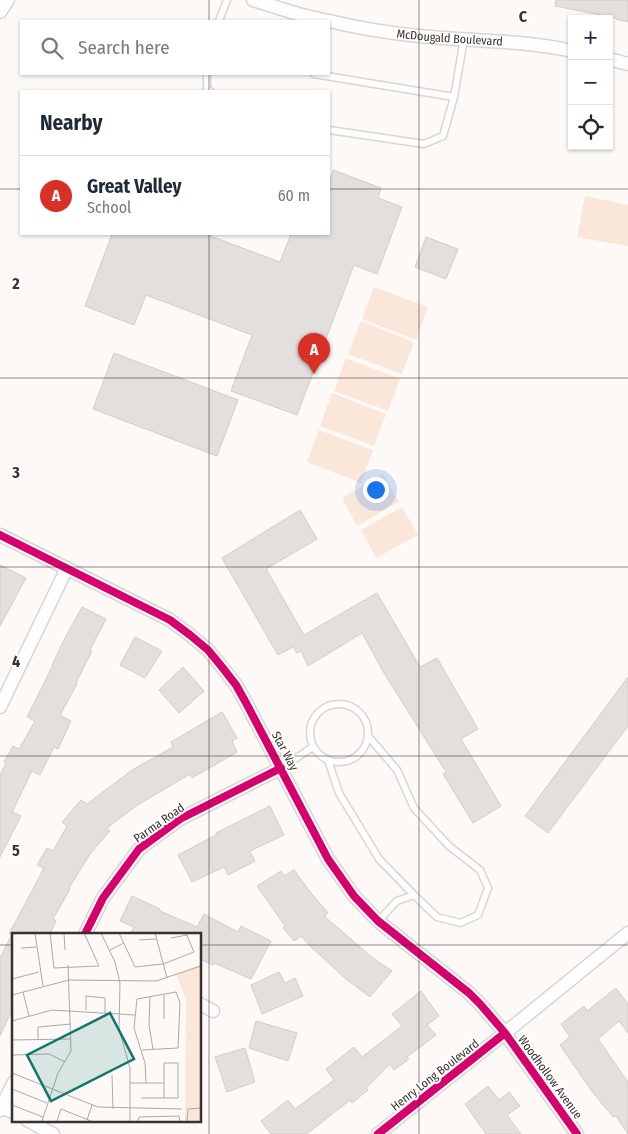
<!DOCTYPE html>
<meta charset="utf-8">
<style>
:root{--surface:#fff;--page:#f6f6f7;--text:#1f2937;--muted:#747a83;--line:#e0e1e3;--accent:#d93025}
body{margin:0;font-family:"Fira Sans Condensed",sans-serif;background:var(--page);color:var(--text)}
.controls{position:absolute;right:15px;top:15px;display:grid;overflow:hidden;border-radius:0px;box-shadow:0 1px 4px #0004}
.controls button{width:45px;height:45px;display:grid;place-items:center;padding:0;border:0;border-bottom:1px solid var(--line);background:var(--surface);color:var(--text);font:25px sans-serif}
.you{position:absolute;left:375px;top:489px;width:18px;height:18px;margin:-12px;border:4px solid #fff;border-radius:50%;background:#1a73e8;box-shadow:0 0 0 8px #1a73e833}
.badge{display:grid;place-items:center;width:32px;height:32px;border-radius:50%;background:var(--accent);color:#fff;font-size:16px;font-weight:700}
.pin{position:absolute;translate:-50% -41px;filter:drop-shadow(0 1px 2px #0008)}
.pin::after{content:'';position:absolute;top:26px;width:18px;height:15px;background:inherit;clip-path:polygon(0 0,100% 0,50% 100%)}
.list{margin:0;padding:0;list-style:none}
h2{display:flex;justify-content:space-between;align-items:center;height:65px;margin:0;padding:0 20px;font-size:21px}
h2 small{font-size:16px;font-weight:400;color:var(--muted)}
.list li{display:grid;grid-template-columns:32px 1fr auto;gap:15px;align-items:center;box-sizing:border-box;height:80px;padding:0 20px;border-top:1px solid var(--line)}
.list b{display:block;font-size:19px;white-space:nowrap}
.list p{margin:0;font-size:16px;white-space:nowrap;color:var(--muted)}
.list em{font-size:16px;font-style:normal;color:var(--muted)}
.icon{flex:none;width:28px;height:28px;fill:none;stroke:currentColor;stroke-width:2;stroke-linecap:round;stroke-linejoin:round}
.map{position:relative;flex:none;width:628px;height:1134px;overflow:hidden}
.search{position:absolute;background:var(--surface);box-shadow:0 1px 4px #0004;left:20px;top:20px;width:310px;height:55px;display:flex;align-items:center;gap:12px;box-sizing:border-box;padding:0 18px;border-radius:0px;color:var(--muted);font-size:19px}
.panel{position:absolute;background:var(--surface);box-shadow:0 1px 4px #0004;left:20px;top:90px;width:310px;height:145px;border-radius:0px}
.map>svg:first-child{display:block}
.green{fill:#fae7da}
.building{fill:#e3dfdc;stroke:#d1cdca}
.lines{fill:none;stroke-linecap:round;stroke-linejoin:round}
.lane-casing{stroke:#d9d5d3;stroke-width:9}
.street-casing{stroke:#d9d5d3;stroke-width:15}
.lane{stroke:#fffefe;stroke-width:6}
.street{stroke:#fffefe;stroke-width:12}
.cycleway-casing{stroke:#fff;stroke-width:11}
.cycleway{stroke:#d6006c;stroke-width:8}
.grid{fill:none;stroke:#37322f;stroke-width:1;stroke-opacity:0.55}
.labels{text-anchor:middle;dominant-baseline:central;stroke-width:4;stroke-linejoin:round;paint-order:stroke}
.street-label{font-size:12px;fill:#37322f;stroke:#fff}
.inset-road{fill:none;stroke:#ada9a7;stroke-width:1}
.view{fill:#0f766e;fill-opacity:0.15;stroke:#0f766e;stroke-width:2.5}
.inset-edge{fill:none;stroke:#37322f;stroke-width:2.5}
.grid-label{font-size:16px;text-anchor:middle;font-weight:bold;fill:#37322f;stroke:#fff;stroke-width:4;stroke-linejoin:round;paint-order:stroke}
</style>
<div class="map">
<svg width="628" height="1134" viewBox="0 0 628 1134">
<rect width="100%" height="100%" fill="#fcf9f7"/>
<path class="green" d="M585,196L628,205V246L577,237Z
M374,287L428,307L416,340L362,319Z
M361,321L414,342L402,374L348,354Z
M346,358L400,379L388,411L334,391Z
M332,393L386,414L374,446L320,426Z
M319,430L373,450L361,483L307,462Z
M383,474L399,502L357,526L342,498Z
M402,507L418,535L376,558L361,530Z"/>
<path class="building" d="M556,0H628V22L616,19V18L555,6Z
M333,170L381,188L378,198L402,207L377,274L354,265L297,415L231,391L252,335L146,295L134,325L85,306L112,234H205L280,262L291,234H329V183Z
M426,237L458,249L446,279L415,267Z
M114,353L238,400L217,456L93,409Z
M300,510L317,539L266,569L304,635L377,593L420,667L437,658L478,729L461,739L501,806L473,823L443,774L446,772L384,673L362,633L308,666L301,651L297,653L293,647L278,655L222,558Z
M0,565L26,578L0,626Z
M82,607L106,619L90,650L92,651L76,683L77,684L60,715L71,721L58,749L54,747L40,775L32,771L12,812L21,816L0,857V775L6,763L4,762L13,746L19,749L35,721L27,717L53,665H52L65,638Z
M135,637L162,651L145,678L120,665Z
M183,667L204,691L179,713L159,690Z
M628,677V726L548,833L525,816Z
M222,712L237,738L232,741L237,752L192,778L190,774L136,806L107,828L110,831L90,854L69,888L70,889L53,919L56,921L50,934H14V1006L0,1036V958L12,934H9L44,868L37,865L47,848L53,851L67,826L62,822L81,800L87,804L132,770L173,747L171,742Z
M270,806L284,835L250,851L255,861L228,875L224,867L192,882L178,855L216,835V833Z
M294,870L311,893L328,913L324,916L373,958L392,971L370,997L346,979L311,947L301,936L294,941L283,928L285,926L257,886L281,871L284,876Z
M132,896L160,909V911L197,927L204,914L238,932L241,926L271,941L251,979L214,963L213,965L200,959V934H130L134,927L120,921Z
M279,972L285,983L295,978L303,996L262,1014L251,985Z
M616,988L628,1004V1033L619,1021L598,1039L628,1082V1134L616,1116L613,1117L591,1090L560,1045L570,1037L561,1024L584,1006L587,1011Z
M421,991L439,1016L427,1025L436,1035L407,1057L409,1059L394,1070L390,1064L366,1088L368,1090L352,1103L350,1100L307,1134H271L261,1121L288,1100L295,1109L334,1080L326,1069L354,1047L362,1057L402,1026L392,1014Z
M256,1021L297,1033L288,1061L249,1048Z
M245,1048L255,1082L227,1092L215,1057Z
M488,1086L499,1100L509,1092L520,1106L507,1115L521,1134H486L465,1104Z"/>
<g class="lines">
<defs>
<path id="lane" d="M219,21L227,0
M207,74V89L210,91
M314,74L454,97
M329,130L424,144L443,136L454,97L464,39
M310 733a29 29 0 1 1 58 0a29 29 0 1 1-58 0Z
M328,760L339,793L379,859L414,895L437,917L460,923L478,915L488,888L480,870L449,846L414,808L397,770L368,736
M281,768L313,747
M378,921L397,901L414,895"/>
<g id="street">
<path d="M253,0L298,14L328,21"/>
<path d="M0,12L8,0"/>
<path id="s1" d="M329,21C358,28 389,33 419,36C470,41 521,40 572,51"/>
<path d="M609,59L628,64"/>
<path d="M0,535L170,620L190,635L208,650L222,667L236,685L245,701L328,859L354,896L378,921L469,993L480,1004L505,1033L577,1134"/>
<path d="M0,707L67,568"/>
<path d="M85,934L103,898L139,849L180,819L281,768"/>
<path d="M200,1004L213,1011"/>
<path d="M2,1107L14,1113"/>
<path d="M0,1110L14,1082"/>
<path d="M27,1120L53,1134"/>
<path d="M378,1134L505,1033L628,933"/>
</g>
</defs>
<use href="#lane" class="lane-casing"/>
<use href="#street" class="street-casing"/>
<use href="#lane" class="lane"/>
<use href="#street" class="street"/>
<defs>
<path id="cycleway" d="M0,535L170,620L190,635L208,650L222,667L236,685L245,701L328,859L354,896L378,921L469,993L480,1004L505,1033L577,1134
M85,934L103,898L139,849L180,819L281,768
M378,1134L505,1033"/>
</defs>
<use href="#cycleway" class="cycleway-casing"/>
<use href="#cycleway" class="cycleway"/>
</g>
<path class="grid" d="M209,0V21M419,0V1134M209,74V91M0,189H21M329,189H628M209,234V1134M0,378H628M0,567H628M0,756H628M0,945H14M200,945H628"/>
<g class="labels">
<g class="street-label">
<text stroke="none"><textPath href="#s1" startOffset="122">McDougald Boulevard</textPath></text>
<text transform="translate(285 751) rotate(62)">Star Way</text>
<text transform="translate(159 823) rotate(-35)">Parma Road</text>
<text transform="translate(435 1075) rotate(-38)">Henry Long Boulevard</text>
<text transform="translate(550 1077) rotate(54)">Woodhollow Avenue</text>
</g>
</g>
<g transform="translate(12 933)">
<rect width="189" height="189" fill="#fcf9f7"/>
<path d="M189,31V188H173L174,67L164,41Z" fill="#fae7da"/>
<path class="inset-road" d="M23,0L31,53M38,0L42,35L87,33L72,0M52,0L53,17M89,0L103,29L108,50L107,96L118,135V188M107,0L123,34L151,31L182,19L174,0M143,0L155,45M0,1L16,0M159,5L175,2M127,7L144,6M9,15L24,14M98,17L112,10M0,46L27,39M11,59L17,83M0,62L57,47L144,48L189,33M152,62V86M138,64L137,92L141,116M74,77V63L93,65V80M0,88L40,77L123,82M0,107L59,106M26,107V94L59,91M130,117L166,115L168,70L164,59L125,66L122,95L133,130L134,150M0,122L37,121L53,129M0,140L86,174L170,176M100,142L101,176M118,150H152M0,156L35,170M129,165H166V130H152V165M0,172L31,184M75,187L80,172M30,188L46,140L59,118L56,32M45,188L49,176L79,188M126,188L127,184L167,183L168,188M175,188L176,176L189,175"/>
<path class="view" d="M98,80L122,126L39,168L15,122Z"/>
<rect width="189" height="189" class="inset-edge"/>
</g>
<g class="grid-label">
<text x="523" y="22">C</text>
<text x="16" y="289">2</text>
<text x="16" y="478">3</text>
<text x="16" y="667">4</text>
<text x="16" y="856">5</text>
</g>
</svg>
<div class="controls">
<button>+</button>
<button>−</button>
<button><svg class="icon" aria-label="locate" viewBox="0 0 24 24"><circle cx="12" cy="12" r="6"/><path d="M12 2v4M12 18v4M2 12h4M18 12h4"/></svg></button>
</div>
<div class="you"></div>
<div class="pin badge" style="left:314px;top:374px">A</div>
<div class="search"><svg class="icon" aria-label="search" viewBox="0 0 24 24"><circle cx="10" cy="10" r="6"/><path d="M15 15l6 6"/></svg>Search here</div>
<section class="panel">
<h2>Nearby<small></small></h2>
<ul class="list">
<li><span class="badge">A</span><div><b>Great Valley</b><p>School</p></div><em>60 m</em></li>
</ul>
</section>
</div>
